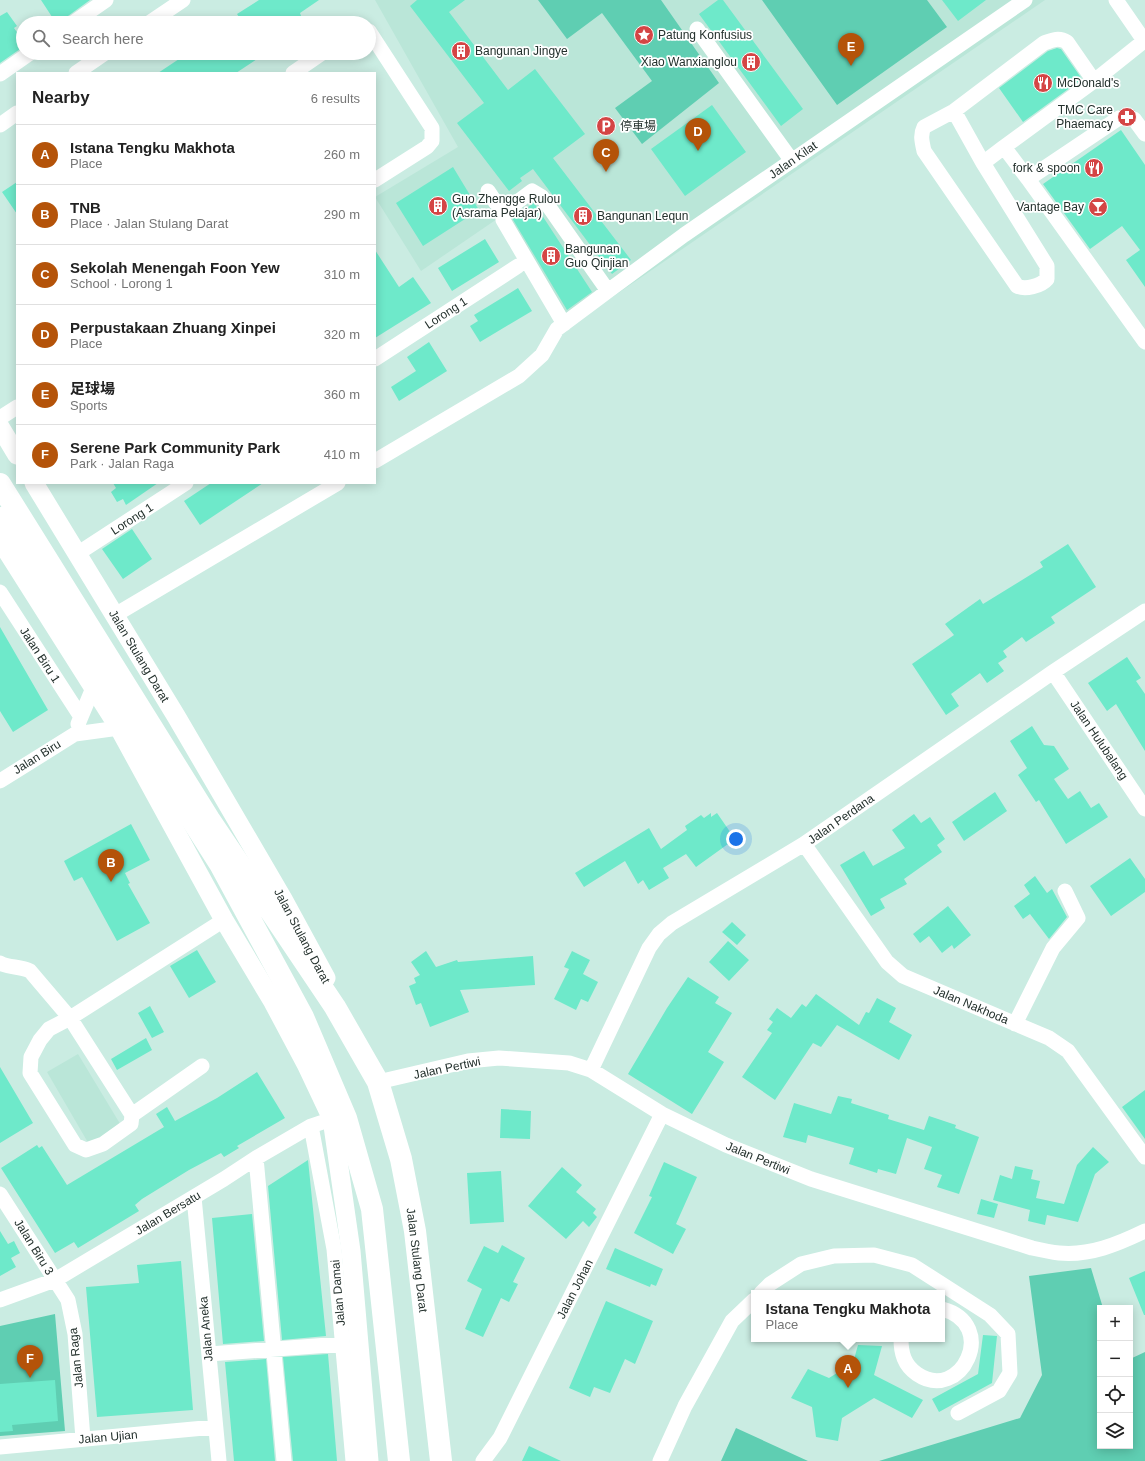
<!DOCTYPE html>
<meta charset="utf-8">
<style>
:root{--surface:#fff;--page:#f2f2f2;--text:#222;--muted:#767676;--line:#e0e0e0;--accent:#b45309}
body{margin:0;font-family:Helvetica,"Noto Sans SC",sans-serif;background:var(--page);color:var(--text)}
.controls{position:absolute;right:12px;bottom:12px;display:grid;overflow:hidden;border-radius:0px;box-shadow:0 2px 10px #0003}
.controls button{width:36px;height:36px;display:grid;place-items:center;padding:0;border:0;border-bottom:1px solid var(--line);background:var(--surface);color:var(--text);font:20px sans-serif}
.you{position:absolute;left:736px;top:839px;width:14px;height:14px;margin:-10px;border:3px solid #fff;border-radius:50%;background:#1a73e8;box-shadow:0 0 0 6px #1a73e833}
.badge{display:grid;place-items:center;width:26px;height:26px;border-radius:50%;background:var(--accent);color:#fff;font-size:13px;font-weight:700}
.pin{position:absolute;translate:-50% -33px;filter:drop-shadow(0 1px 2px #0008)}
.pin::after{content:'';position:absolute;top:21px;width:14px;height:12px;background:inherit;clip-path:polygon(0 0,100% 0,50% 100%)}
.popup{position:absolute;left:751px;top:1290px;width:194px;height:52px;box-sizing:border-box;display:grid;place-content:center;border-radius:0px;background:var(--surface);filter:drop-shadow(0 1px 3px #0005);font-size:13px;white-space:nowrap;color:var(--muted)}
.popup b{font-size:15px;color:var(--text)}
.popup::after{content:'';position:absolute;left:50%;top:100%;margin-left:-8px;border:8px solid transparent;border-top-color:var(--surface)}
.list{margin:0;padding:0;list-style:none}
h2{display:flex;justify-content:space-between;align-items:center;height:52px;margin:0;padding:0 16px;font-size:17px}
h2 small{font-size:13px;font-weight:400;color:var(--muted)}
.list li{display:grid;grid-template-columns:26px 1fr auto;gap:12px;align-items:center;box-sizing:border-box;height:60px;padding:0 16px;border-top:1px solid var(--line)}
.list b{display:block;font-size:15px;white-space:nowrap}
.list p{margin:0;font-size:13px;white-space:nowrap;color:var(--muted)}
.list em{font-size:13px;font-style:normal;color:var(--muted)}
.icon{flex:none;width:22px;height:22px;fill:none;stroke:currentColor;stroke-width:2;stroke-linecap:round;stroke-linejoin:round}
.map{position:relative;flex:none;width:1145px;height:1461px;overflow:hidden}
.search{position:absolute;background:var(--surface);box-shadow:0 2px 10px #0003;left:16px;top:16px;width:360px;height:44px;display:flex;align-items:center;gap:10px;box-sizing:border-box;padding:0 14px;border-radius:22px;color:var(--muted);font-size:15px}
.panel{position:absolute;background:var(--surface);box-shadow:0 2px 10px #0003;left:16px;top:72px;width:360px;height:412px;border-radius:0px}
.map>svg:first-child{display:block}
.built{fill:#bae6d8}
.green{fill:#5fceb2}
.building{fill:#6ee9ca}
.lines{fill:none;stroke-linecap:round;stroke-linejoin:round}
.minor{stroke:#fff;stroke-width:15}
.major{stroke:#fff;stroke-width:19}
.highway{stroke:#fff;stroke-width:22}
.labels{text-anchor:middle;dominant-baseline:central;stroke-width:3.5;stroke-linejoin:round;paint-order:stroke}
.poi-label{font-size:12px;fill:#24312d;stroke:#fff;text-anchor:start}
.street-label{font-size:12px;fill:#24312d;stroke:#fff}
</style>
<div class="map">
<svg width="1145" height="1461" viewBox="0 0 1145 1461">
<rect width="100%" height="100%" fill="#caece2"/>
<path class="built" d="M375,0H1045L563,331L497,219L421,271L375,197L458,147Z
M78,1054L122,1127L90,1146L47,1072Z"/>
<path class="green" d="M538,0H661L719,83L642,144L615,108L652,81L602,13L567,39Z
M762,0H927L947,27L837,105Z
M1091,1268L1103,1308H1100V1446H1130V1359L1145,1352V1461H879L1020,1418L1042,1375L1029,1276Z
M55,1314L65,1431L0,1436V1326Z
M736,1428L808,1461H721Z"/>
<path class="building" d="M41,0H90L68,16L64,23H56Z
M259,0H319L300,13L301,16L290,23H243L237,14Z
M417,0H465L449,12L508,90L535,69L585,134L553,158L631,260L612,274L533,169L520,178L522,181L509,191L457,123L484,103L410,6Z
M718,0H723L803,109L781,126L699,14Z
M942,0H986L958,21Z
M7,12L17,26L14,28L23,41V47L0,63V16Z
M1057,48L1061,49L1082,79L1023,122L999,88L1048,51Z
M188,53H266L236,73H158Z
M712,105L746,152L685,196L651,149Z
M1121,130L1145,165V287L1126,260L1140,250L1122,226L1090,249L1043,184Z
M453,167L479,210L423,246L396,203Z
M17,182V214L2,192Z
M534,203L592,292L567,310L512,218Z
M485,239L499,262L452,291L438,268Z
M375,250L399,287L413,277L431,303L375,338Z
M518,288L532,311L480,342L470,326L478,321L474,315Z
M429,342L447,371L399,401L391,387L416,371L407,357Z
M113,483H158L126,505L123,499L117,502L111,492L116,488Z
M211,483H263L200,525L184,501Z
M132,529L152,559L123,579L102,549Z
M1068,544L1096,587L1051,617L1055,623L1026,642L1022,637L1003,651L1007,657L998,663L1004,671L987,683L980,673L951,694L959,706L946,715L912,664L954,635L945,624L980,599L983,604L1043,567L1040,562Z
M0,627L48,710L13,732L0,711Z
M1127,657L1141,678L1136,681L1145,694V751L1116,704L1107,711L1088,683Z
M1032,726L1044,745L1054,746L1069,769L1054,779L1068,799L1080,791L1091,808L1099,803L1108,817L1066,844L1039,800L1036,802L1018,775L1027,768L1010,741Z
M995,792L1007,811L964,841L952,822Z
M711,813V817L717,813L735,839L696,867L686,854L663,868L669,878L649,890L643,880L638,884L625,861L584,887L575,873L649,828L661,849L687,830L685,826L701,815L704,818Z
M914,814L921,823L930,817L945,839L937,845L942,852L904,879L907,884L880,899L885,908L871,916L840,865L864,851L873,866L905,848L892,830Z
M131,824L150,860L125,873L130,883L128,884L150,923L117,941L82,877L74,881L64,861Z
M1130,858L1145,879V892L1111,916L1090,886Z
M1035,876L1047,893L1052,889L1067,917L1049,939L1030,914L1023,919L1014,906L1030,894L1024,885Z
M948,906L971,935L954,949L952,945L942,953L929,936L920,943L913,934Z
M732,922L746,935L737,945L722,932Z
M728,941L749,960L729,981L709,962Z
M197,950L216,982L189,998L170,966Z
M426,951L436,967L457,960L458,962L533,956L535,985L460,990L469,1012L430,1027L421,1003L416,1005L409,986L416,983L414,978L420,975L411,962Z
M572,951L590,960L583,974L598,982L588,1002L581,999L576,1010L554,999L569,969L564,967Z
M688,977L719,997L715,1003L732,1013L708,1052L724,1062L692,1114L628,1074L667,1008Z
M816,994L859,1025L866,1012L869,1013L877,998L896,1008L889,1022L912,1035L899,1060L837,1025L821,1047L813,1043L775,1100L742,1077L772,1033L767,1030L773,1022L769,1019L777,1008L791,1018L802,1004L806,1007Z
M150,1006L164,1032L152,1038L138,1013Z
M146,1038L152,1050L117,1070L111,1059Z
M0,1067L33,1123L0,1143Z
M257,1072L285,1118L237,1146L239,1148L224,1157L221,1153L189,1170L142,1199L135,1205L139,1211L78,1248L74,1242L55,1253L1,1168L37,1145L39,1148L42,1146L67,1185L164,1127L156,1114L167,1107L175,1121L217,1098Z
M1145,1090V1139L1122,1107Z
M838,1096L852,1099L851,1103L889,1115L888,1119L924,1130L929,1116L956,1125L955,1128L979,1137L959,1194L937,1187L942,1175L924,1169L932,1147L907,1138L896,1174L878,1169L877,1173L849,1164L854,1148L808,1135L806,1143L783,1137L794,1103L831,1114Z
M501,1109L531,1111L530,1139L500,1138Z
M1093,1147L1109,1162L1095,1174L1078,1222L1047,1215L1045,1225L1028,1221L1030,1210L993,1200L1000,1175L1012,1179L1015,1166L1033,1170L1031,1179L1040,1181L1036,1198L1064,1204L1077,1165Z
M308,1160L326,1336L282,1340L268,1186Z
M664,1162L697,1177L676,1224L686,1229L673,1254L634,1233L652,1197L649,1196Z
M562,1167L582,1185L576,1192L596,1209L593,1213L597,1217L589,1227L583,1221L566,1239L528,1206Z
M501,1171L504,1222L470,1224L467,1173Z
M981,1199L998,1204L994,1218L977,1214Z
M252,1214L264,1341L223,1344L212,1218Z
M0,1231L8,1244L14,1241L20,1253L11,1258L16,1267L0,1276Z
M502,1245L525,1258L513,1282L518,1284L509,1302L501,1298L483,1337L465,1329L482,1289L467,1281L484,1246L498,1253Z
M615,1248L663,1269L656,1286L651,1284L650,1287L606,1269Z
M181,1261L193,1410L97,1417L86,1287L139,1283L137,1265Z
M1145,1271V1315H1144L1129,1278Z
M606,1301L653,1321L635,1364L625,1359L610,1393L594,1387L590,1397L569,1388Z
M983,1335L997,1336L992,1383L939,1412L932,1399L978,1374Z
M858,1345L882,1346L874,1375L923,1400L912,1418L874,1398L842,1418L838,1441L816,1437L812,1407L791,1398L808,1369L829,1378L853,1363Z
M328,1354L337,1461H293L283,1357Z
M266,1359L275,1461H234L225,1362Z
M55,1380L58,1421L12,1425L13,1431L0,1432V1384Z
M529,1446L561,1461H522Z"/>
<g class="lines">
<path class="minor" d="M1116,0L1145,42
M73,23L106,0
M149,23L183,0
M697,29L792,161
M369,31L432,128V141L427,147L375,180
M76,73L105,53
M293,73L322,53
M0,74L30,53
M954,111L983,163L1047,266V279C1041,286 1025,290 1017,286L924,151C922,142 920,135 924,127L954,111L1044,43C1052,40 1059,37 1067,42L1094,81
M0,125L17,113
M1145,134L1134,119L1119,118L1028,179L1145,342
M983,163L1004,147
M1028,179L1004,147L1094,81L1144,41
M488,191L496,203L505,211L532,191L542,197L608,291
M505,211L503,216V220L564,324
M375,359L518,266
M0,418L17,407
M375,461L519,376L542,355L557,329L608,291L684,235L1025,0
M77,554L186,483
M0,592L81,717
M115,615L338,483
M1053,672L1145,809
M78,724L93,688
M0,781L75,734L119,728
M804,844L887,962L903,976L1049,1038L1068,1051L1145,1157
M0,963C9,968 20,966 30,971L70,1018L132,1115
M1015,1024L1053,948L1078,918L1065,891
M202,1066L132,1115L131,1124L103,1144L86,1150L75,1145L30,1073L31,1057L40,1040L49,1029L70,1018L224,920
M591,1070L649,948L659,934L672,923L804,844L1053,672L1145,611
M378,1082L468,1061L499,1058L569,1063L591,1070L662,1114L726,1145L811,1179L1032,1248C1041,1250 1050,1252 1059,1253C1090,1256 1118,1244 1145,1231
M311,1126L334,1249L353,1461
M256,1158L284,1461
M0,1194L68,1300L75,1334L83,1439
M194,1197L219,1461
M761,1293L770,1284L801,1264L834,1256L874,1255L912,1265L990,1315L1008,1334L1010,1373L999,1391L958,1413
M0,1300L55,1280L224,1179L256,1158L311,1126L332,1119
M901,1339C901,1353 904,1365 917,1374C961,1404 1000,1324 942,1309
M209,1354L342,1344
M0,1447L215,1427
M483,1461L500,1438L662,1114
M660,1461L685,1406L732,1321L754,1300"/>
<path class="major" d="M0,427L17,455
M34,483L176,716L283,899L326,978
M0,540L119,728L224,920L273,1002L306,1064L332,1119L351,1251L369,1461"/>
<path class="highway" d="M0,484L209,819L335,1007L378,1082L401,1159L415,1231L441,1461
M0,518L220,864L303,1017L346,1118L372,1209L399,1461"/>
</g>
<defs>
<symbol id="sight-disc" viewBox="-11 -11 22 22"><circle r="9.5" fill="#d44545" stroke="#fff"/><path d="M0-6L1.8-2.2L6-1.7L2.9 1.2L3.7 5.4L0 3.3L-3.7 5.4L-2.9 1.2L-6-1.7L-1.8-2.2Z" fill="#fff"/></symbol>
<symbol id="building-disc" viewBox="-11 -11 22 22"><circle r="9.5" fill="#d44545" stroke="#fff"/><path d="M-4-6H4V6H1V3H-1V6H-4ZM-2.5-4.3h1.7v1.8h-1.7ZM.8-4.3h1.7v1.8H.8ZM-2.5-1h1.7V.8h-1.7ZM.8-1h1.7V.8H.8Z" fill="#fff"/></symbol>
<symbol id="restaurant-disc" viewBox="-11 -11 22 22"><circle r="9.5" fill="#d44545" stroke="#fff"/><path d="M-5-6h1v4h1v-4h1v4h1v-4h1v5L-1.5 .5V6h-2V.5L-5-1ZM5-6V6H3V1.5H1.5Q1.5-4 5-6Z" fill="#fff"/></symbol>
<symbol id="pharmacy-disc" viewBox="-11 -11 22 22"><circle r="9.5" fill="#d44545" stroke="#fff"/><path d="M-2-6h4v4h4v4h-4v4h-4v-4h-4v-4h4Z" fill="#fff"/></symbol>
<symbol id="parking-disc" viewBox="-11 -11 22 22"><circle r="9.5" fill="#d44545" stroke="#fff"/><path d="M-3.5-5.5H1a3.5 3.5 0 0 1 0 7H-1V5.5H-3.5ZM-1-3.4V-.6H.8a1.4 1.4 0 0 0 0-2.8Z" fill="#fff"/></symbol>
<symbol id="bar-disc" viewBox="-11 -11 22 22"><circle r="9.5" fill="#d44545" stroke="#fff"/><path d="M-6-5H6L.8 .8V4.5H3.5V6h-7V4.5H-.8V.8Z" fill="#fff"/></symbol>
</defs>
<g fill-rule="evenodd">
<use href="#sight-disc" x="633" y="24" width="22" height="22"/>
<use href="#building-disc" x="450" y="40" width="22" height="22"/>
<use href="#building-disc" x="740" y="51" width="22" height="22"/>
<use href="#restaurant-disc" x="1032" y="72" width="22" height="22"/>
<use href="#pharmacy-disc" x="1116" y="106" width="22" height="22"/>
<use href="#parking-disc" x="595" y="115" width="22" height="22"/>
<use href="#restaurant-disc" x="1083" y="157" width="22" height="22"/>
<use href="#building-disc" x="427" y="195" width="22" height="22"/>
<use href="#bar-disc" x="1087" y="196" width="22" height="22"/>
<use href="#building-disc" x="572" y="205" width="22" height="22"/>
<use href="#building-disc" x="540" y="245" width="22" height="22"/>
</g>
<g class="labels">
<g class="poi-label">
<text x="658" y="35">Patung Konfusius</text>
<text x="475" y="51">Bangunan Jingye</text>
<text x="737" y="62" text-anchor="end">Xiao Wanxianglou</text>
<text x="1057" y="83">McDonald's</text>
<text x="1113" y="110" text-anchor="end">TMC Care<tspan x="1113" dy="14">Phaemacy</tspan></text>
<text x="620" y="126">停車場</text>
<text x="1080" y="168" text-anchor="end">fork &amp; spoon</text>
<text x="452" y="199">Guo Zhengge Rulou<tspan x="452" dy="14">(Asrama Pelajar)</tspan></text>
<text x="1084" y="207" text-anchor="end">Vantage Bay</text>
<text x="597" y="216">Bangunan Lequn</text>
<text x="565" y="249">Bangunan<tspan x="565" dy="14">Guo Qinjian</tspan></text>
</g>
<g class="street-label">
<text transform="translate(793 160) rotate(-35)">Jalan Kilat</text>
<text transform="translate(446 313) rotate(-33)">Lorong 1</text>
<text transform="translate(132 519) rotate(-33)">Lorong 1</text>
<text transform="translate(40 655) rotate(57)">Jalan Biru 1</text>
<text transform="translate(139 656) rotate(59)">Jalan Stulang Darat</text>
<text transform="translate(1099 740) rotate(56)">Jalan Hulubalang</text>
<text transform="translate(37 757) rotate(-32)">Jalan Biru</text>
<text transform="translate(841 819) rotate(-35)">Jalan Perdana</text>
<text transform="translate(302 936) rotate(62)">Jalan Stulang Darat</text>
<text transform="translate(971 1005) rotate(23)">Jalan Nakhoda</text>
<text transform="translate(447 1068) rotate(-12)">Jalan Pertiwi</text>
<text transform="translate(758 1158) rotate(22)">Jalan Pertiwi</text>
<text transform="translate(168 1213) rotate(-31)">Jalan Bersatu</text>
<text transform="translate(34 1247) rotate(58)">Jalan Biru 3</text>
<text transform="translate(417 1260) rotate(83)">Jalan Stulang Darat</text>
<text transform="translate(575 1289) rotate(-63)">Jalan Johan</text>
<text transform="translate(338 1293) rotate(-95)">Jalan Damai</text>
<text transform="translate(206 1329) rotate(-95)">Jalan Aneka</text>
<text transform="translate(76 1358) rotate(-96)">Jalan Raga</text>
<text transform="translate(108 1437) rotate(-5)">Jalan Ujian</text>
</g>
</g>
</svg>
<div class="controls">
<button>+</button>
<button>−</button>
<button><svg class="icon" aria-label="locate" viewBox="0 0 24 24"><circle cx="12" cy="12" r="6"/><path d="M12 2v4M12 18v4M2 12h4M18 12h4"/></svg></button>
<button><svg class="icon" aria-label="layers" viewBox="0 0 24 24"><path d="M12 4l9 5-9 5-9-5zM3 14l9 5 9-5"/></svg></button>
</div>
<div class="you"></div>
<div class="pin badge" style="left:848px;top:1388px">A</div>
<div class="popup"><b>Istana Tengku Makhota</b>Place</div>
<div class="pin badge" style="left:111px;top:882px">B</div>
<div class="pin badge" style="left:606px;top:172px">C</div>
<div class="pin badge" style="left:698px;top:151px">D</div>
<div class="pin badge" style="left:851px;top:66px">E</div>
<div class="pin badge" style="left:30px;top:1378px">F</div>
<div class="search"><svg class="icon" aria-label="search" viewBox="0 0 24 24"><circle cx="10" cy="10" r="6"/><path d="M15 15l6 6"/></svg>Search here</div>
<section class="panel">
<h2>Nearby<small>6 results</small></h2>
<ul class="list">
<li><span class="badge">A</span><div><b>Istana Tengku Makhota</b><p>Place</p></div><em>260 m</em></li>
<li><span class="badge">B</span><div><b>TNB</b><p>Place · Jalan Stulang Darat</p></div><em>290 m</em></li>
<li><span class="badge">C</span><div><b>Sekolah Menengah Foon Yew</b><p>School · Lorong 1</p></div><em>310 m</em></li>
<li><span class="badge">D</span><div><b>Perpustakaan Zhuang Xinpei</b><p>Place</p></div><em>320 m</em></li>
<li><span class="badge">E</span><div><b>足球場</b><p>Sports</p></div><em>360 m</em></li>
<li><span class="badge">F</span><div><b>Serene Park Community Park</b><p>Park · Jalan Raga</p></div><em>410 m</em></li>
</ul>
</section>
</div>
